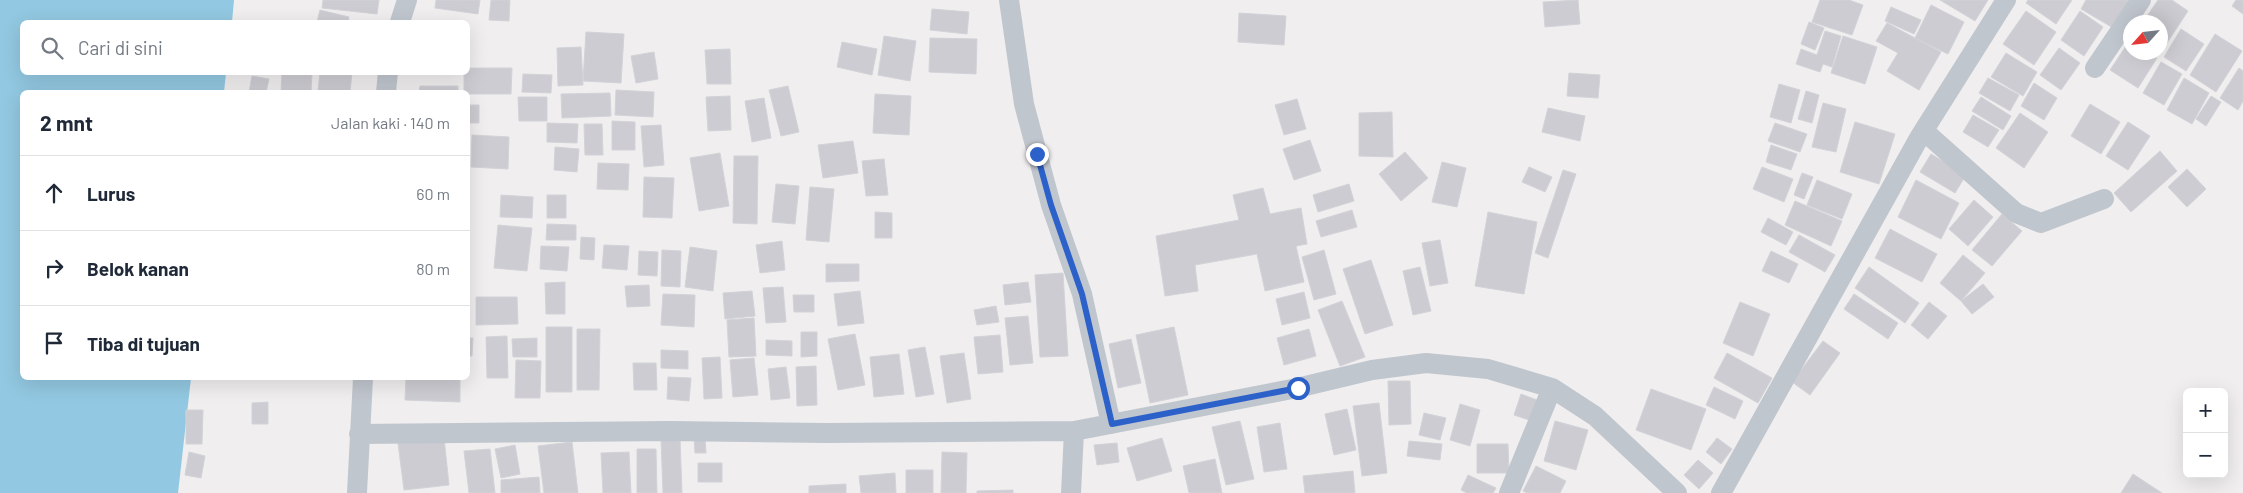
<!DOCTYPE html>
<html lang="id">
<meta charset="utf-8">
<style>
:root{--surface:#fff;--page:#f2f2f3;--text:#1f2937;--muted:#747a83;--line:#e0e1e3}
body{margin:0;font-family:Barlow,sans-serif;background:var(--page);color:var(--text)}
.controls{position:absolute;right:15px;bottom:15px;display:grid;overflow:hidden;border-radius:8px;box-shadow:0 5px 20px #0002}
.controls button{width:45px;height:45px;display:grid;place-items:center;padding:0;border:0;border-bottom:1px solid var(--line);background:var(--surface);color:var(--text);font:25px sans-serif}
.compass{position:absolute;left:2123px;top:15px;width:45px;height:45px;border-radius:50%;background:var(--surface);box-shadow:0 5px 20px #0002;rotate:243deg}
.stop{position:absolute;width:15px;height:15px;margin:-11px;border:4px solid #2d61ca;border-radius:50%;background:#fff}
.stop.end{background:#2d61ca;border-color:#fff;box-shadow:0 1px 5px #0008}
.list{margin:0;padding:0;list-style:none}
h2{display:flex;justify-content:space-between;align-items:center;height:65px;margin:0;padding:0 20px;font-size:21px}
h2 small{font-size:16px;font-weight:400;color:var(--muted)}
.list li{display:grid;grid-template-columns:32px 1fr auto;gap:15px;align-items:center;box-sizing:border-box;height:75px;padding:0 20px;border-top:1px solid var(--line)}
.list b{display:block;font-size:19px;white-space:nowrap}
.list em{font-size:16px;font-style:normal;color:var(--muted)}
.icon{flex:none;width:28px;height:28px;fill:none;stroke:currentColor;stroke-width:2;stroke-linecap:round;stroke-linejoin:round}
.map{position:relative;flex:none;width:2243px;height:493px;overflow:hidden}
.search{position:absolute;background:var(--surface);box-shadow:0 5px 20px #0002;left:20px;top:20px;width:450px;height:55px;display:flex;align-items:center;gap:12px;box-sizing:border-box;padding:0 18px;border-radius:8px;color:var(--muted);font-size:19px}
.panel{position:absolute;background:var(--surface);box-shadow:0 5px 20px #0002;left:20px;top:90px;width:450px;height:290px;border-radius:8px}
.map>svg:first-child{display:block}
.water{fill:#92c8e1}
.building{fill:#ccccd2;stroke:#d2d3d8}
.lines{fill:none;stroke-linecap:round;stroke-linejoin:round}
.street{stroke:#c0c6ce;stroke-width:20}
.route{stroke:#2d61ca;stroke-width:6}
</style>
<div class="map">
<svg width="2243" height="493" viewBox="0 0 2243 493">
<rect width="100%" height="100%" fill="#f0eeee"/>
<path class="water" d="M0,0H234L232,22H22V72L226,73L224,92H22V378H191L178,493H0Z"/>
<path class="building" d="M323,0H379L377,14L322,8Z
M436,0H480L478,14L435,8Z
M491,0H510L509,21L489,20Z
M1578,0L1580,24L1545,27L1543,2Z
M1820,0H1849L1863,5L1852,35L1812,22Z
M1940,0H1988L1975,21Z
M2028,0H2072L2056,24L2026,3Z
M2086,0H2132L2115,29L2081,9Z
M2158,0H2172L2188,11L2161,52L2160,22H2143Z
M2236,0H2243V14L2232,6Z
M1931,5L1964,22L1948,54L1915,38Z
M1891,7L1921,20L1914,34L1885,21Z
M932,9L969,12L967,34L930,30Z
M320,10L349,17L348,22H317Z
M2026,11L2056,32L2034,65L2003,44Z
M2080,11L2103,27L2084,56L2061,40Z
M1239,13L1286,16L1284,45L1238,42Z
M1809,22L1824,28L1815,50L1801,44Z
M1887,23L1941,52L1919,90L1887,71L1898,53L1876,41Z
M2181,29L2204,44L2186,71L2164,57Z
M1825,31L1841,36L1832,67L1823,64L1820,72L1796,64L1801,49L1817,55Z
M586,32L624,34L621,83L583,81Z
M2215,34L2242,51L2216,92L2190,75Z
M884,36L916,41L910,81L878,75Z
M1843,36L1877,47L1865,84L1831,73Z
M930,38L977,39L976,74L929,72Z
M2130,40V52H2149L2157,58L2138,88L2110,70Z
M842,42L877,49L872,75L837,67Z
M581,47L583,85L558,86L557,48Z
M2059,48L2080,63L2061,90L2040,75Z
M730,49L731,84H707L705,50Z
M654,52L658,79L636,83L631,56Z
M2006,53L2037,72L2023,96L1991,77Z
M2161,62L2182,74L2164,105L2143,93Z
M468,68H512L511,94H468L464,92V72H468Z
M2239,68L2243,71V101L2238,110L2220,98Z
M282,72H312L311,92H281Z
M320,72H352L350,92H318Z
M1569,73L1600,75L1598,98L1567,96Z
M523,74L552,75L551,93L522,92Z
M252,76L269,79L266,92H249Z
M1988,78L2019,95L2010,111L1979,93Z
M2184,78L2209,93L2192,124L2167,110Z
M2034,83L2057,98L2044,120L2021,106Z
M1779,84L1800,90L1791,123L1770,117Z
M420,86H458V92H419Z
M788,86L799,132L781,136L769,90Z
M616,90L654,92L653,117L615,115Z
M1806,91L1819,95L1812,123L1798,119Z
M610,93L611,116L562,118L561,94Z
M875,94L911,96L909,135L873,133Z
M730,96L731,130L708,131L706,97Z
M2211,96L2221,102L2206,126L2196,119Z
M518,97H547V121H519Z
M1981,97L2011,116L2003,130L1972,111Z
M764,98L771,138L752,142L745,101Z
M1297,99L1306,129L1284,135L1275,105Z
M1823,103L1846,109L1836,152L1812,147Z
M2090,104L2120,122L2101,154L2071,136Z
M468,105H479V123H468Z
M1548,108L1585,116L1580,141L1542,132Z
M1392,112L1393,157L1359,156V113Z
M2020,113L2048,132L2024,168L1996,148Z
M1973,115L1999,130L1988,147L1963,132Z
M612,121L635,122V150H612Z
M1855,122L1895,134L1879,184L1840,172Z
M2128,122L2150,136L2128,170L2106,156Z
M547,123L578,124L577,143L547,142Z
M1775,123L1807,134L1800,152L1768,141Z
M584,124H602L603,155H585Z
M661,125L664,165L644,167L641,126Z
M472,135L509,137L508,169L471,167Z
M1310,140L1321,171L1294,180L1283,149Z
M853,141L858,173L823,178L818,145Z
M1771,145L1797,154L1791,170L1766,162Z
M555,147L579,149L577,172L554,170Z
M2160,151L2177,171L2131,212L2114,193Z
M1405,152L1428,178L1401,201L1379,174Z
M720,153L729,206L699,211L690,158Z
M1931,154L1966,175L1955,193L1920,172Z
M734,156H758L757,224L733,223Z
M884,159L888,195L866,196L862,161Z
M1442,162L1466,168L1457,207L1432,202Z
M598,163L629,164L628,190L597,189Z
M1529,167L1552,177L1545,192L1522,182Z
M1762,167L1793,179L1784,202L1753,189Z
M2187,169L2206,189L2187,207L2168,187Z
M1563,170L1576,174L1548,258L1535,253Z
M1802,173L1813,177L1804,199L1794,195Z
M644,177L674,178L672,218L643,217Z
M1817,180L1852,194L1842,219L1807,205Z
M1916,180L1959,203L1941,239L1898,217Z
M776,184L799,186L795,224L772,222Z
M1349,184L1354,201L1318,212L1313,195Z
M810,187L834,189L829,242L806,240Z
M1263,188L1270,214L1301,208L1307,244L1296,246L1304,282L1265,291L1257,254L1195,265L1198,291L1165,296L1156,236L1239,220L1233,195Z
M501,195L533,197L532,218L500,217Z
M547,195H566V218H547Z
M1974,200L1993,217L1968,246L1949,229Z
M1795,201L1842,221L1831,246L1785,225Z
M1352,210L1357,227L1321,237L1316,221Z
M875,212L892,213V238H875Z
M1488,212L1537,222L1524,294L1475,286Z
M2002,214L2022,231L1992,266L1972,250Z
M1768,218L1793,232L1786,245L1761,232Z
M547,224L576,225V240H546Z
M498,225L532,228L527,271L494,268Z
M1890,229L1937,254L1922,282L1875,258Z
M1799,235L1835,255L1825,272L1789,252Z
M581,237L595,238L594,260L580,259Z
M1440,240L1448,283L1430,286L1422,243Z
M782,241L785,270L760,273L756,245Z
M604,245L629,246L627,270L602,268Z
M541,246L569,247L567,271L540,269Z
M690,247L717,251L713,291L685,287Z
M662,250L681,251L680,287L661,286Z
M1324,250L1336,294L1314,300L1302,257Z
M639,251L658,252L657,276L638,275Z
M1771,251L1798,264L1789,283L1762,271Z
M1963,255L1985,273L1961,301L1940,283Z
M1371,260L1393,325L1365,334L1343,269Z
M826,264H859V281L826,282Z
M1420,267L1431,311L1413,315L1403,271Z
M1869,267L1919,303L1905,323L1855,288Z
M1063,273L1068,356L1040,357L1035,275Z
M565,282V314H546L545,283Z
M1028,282L1031,302L1005,305L1003,285Z
M1983,284L1994,297L1972,314L1961,301Z
M649,285L650,306L627,307L625,286Z
M783,287L786,322L766,323L763,288Z
M752,291L755,316L725,319L723,293Z
M860,291L864,323L838,326L834,294Z
M1304,292L1310,318L1282,325L1276,299Z
M663,294L695,295L694,327L661,325Z
M1854,294L1898,323L1888,339L1844,309Z
M793,295H814V312H794Z
M476,297H517L518,324L476,325Z
M1342,301L1365,357L1340,366L1318,310Z
M1740,302L1770,314L1753,356L1723,343Z
M1929,302L1947,316L1928,339L1911,325Z
M996,306L999,322L977,325L974,310Z
M1028,316L1033,363L1010,365L1005,318Z
M754,318L756,356L729,357L727,320Z
M546,327H572V392H546Z
M1174,327L1188,395L1150,403L1136,335Z
M577,329H600L599,390H577Z
M1309,329L1316,356L1284,365L1277,338Z
M801,332H817V356L801,357Z
M855,334L865,385L838,390L828,339Z
M1000,335L1003,372L978,374L974,337Z
M507,336L508,378H487L486,337Z
M468,338H473L472,356H468Z
M537,338V357H513L512,339Z
M1131,339L1141,383L1118,388L1109,344Z
M766,340L792,341V356L766,355Z
M1823,341L1840,353L1810,395L1792,382Z
M925,347L934,394L916,397L908,350Z
M661,350L688,351V369L661,368Z
M964,353L971,399L947,403L940,356Z
M1727,353L1772,378L1758,403L1714,378Z
M899,354L904,394L874,397L870,357Z
M720,357L722,398L704,399L702,358Z
M754,358L758,395L733,397L730,360Z
M516,360L541,361L540,398H515Z
M633,363H656L657,390H634Z
M816,366L817,405L797,406L796,367Z
M786,367L790,398L771,400L768,369Z
M668,377L691,378L689,401L667,399Z
M406,378H460V402L405,400Z
M1388,381H1410L1411,424L1389,425Z
M1714,387L1743,401L1735,419L1706,405Z
M1651,389L1706,409L1691,450L1636,430Z
M1521,394L1537,400L1529,420L1514,415Z
M268,402V424H252V403Z
M1379,403L1387,473L1362,476L1353,406Z
M1460,404L1480,410L1470,446L1450,440Z
M1347,409L1356,450L1334,455L1325,414Z
M186,410H203L202,444H186Z
M1424,413L1446,418L1440,440L1419,435Z
M1240,421L1254,479L1226,485L1212,427Z
M1555,421L1588,430L1576,470L1544,461Z
M1280,423L1287,469L1264,472L1257,427Z
M705,437L706,453H695L694,438Z
M444,438L449,485L404,490L398,443Z
M680,438L682,493H663L661,439Z
M1162,438L1172,471L1137,481L1127,448Z
M1717,438L1732,449L1721,464L1706,452Z
M1409,441L1442,444L1440,460L1407,456Z
M572,442L578,493H544L538,446Z
M1117,443L1119,462L1097,465L1094,445Z
M1477,444H1508L1509,473H1477Z
M515,445L520,474L501,478L495,449Z
M490,449L495,493H469L464,451Z
M637,449H656L657,493H637Z
M189,452L205,456L201,478L185,475Z
M629,452L631,493H603L601,453Z
M942,452L967,453L966,493H941Z
M1215,459L1222,493H1189L1183,466Z
M1698,460L1713,473L1699,489L1684,475Z
M698,463H722V482H698Z
M1536,466L1566,481L1560,493H1527L1523,491Z
M906,470H933V493H906Z
M1353,471L1355,493H1305L1303,476Z
M895,473L896,493H861L859,476Z
M2133,474L2162,493H2121Z
M1468,475L1496,488L1493,493H1467L1461,490Z
M539,477L540,493H501V480Z
M846,484V493H809V486Z
M1013,490V493H977V491Z"/>
<g class="lines">
<path class="street" d="M1009,0L1024,104L1051,205L1082,294L1111,424
M400,22L407,0
M2095,68L2141,0
M386,92L388,72
M1924,131L2016,213L2041,223L2104,199
M359,434L671,431L827,433L1074,431L1297,388L1372,370L1426,363L1488,369L1552,388L1595,416L1677,493
M357,493L363,378
M1071,493L1074,431
M1509,493L1552,388
M1721,493L1919,138L2006,0"/>
</g>
<g class="lines">
<path class="route" d="M1037,154L1051,205L1082,294L1112,424L1298,388"/>
</g>
</svg>
<div class="controls">
<button>+</button>
<button>−</button>
</div>
<svg class="compass" viewBox="-18 -18 36 36"><path d="M0-13l5 13h-10z" fill="#e53935"/><path d="M0 13l5-13h-10z" fill="#747a83"/></svg>
<div class="stop" style="left:1298px;top:388px"></div>
<div class="stop end" style="left:1037px;top:154px"></div>
<div class="search"><svg class="icon" aria-label="search" viewBox="0 0 24 24"><circle cx="10" cy="10" r="6"/><path d="M15 15l6 6"/></svg>Cari di sini</div>
<section class="panel">
<h2>2 mnt<small>Jalan kaki · 140 m</small></h2>
<ul class="list">
<li><svg class="icon" aria-label="ahead" viewBox="0 0 24 24"><path d="M12 20V5M6 11l6-6 6 6"/></svg><div><b>Lurus</b></div><em>60 m</em></li>
<li><svg class="icon" aria-label="right" viewBox="0 0 24 24"><path d="M7 20v-9h11M14 6l5 5-5 5"/></svg><div><b>Belok kanan</b></div><em>80 m</em></li>
<li><svg class="icon" aria-label="arrive" viewBox="0 0 24 24"><path d="M6 21V4h12l-3 4 3 4H6"/></svg><div><b>Tiba di tujuan</b></div></li>
</ul>
</section>
</div>
